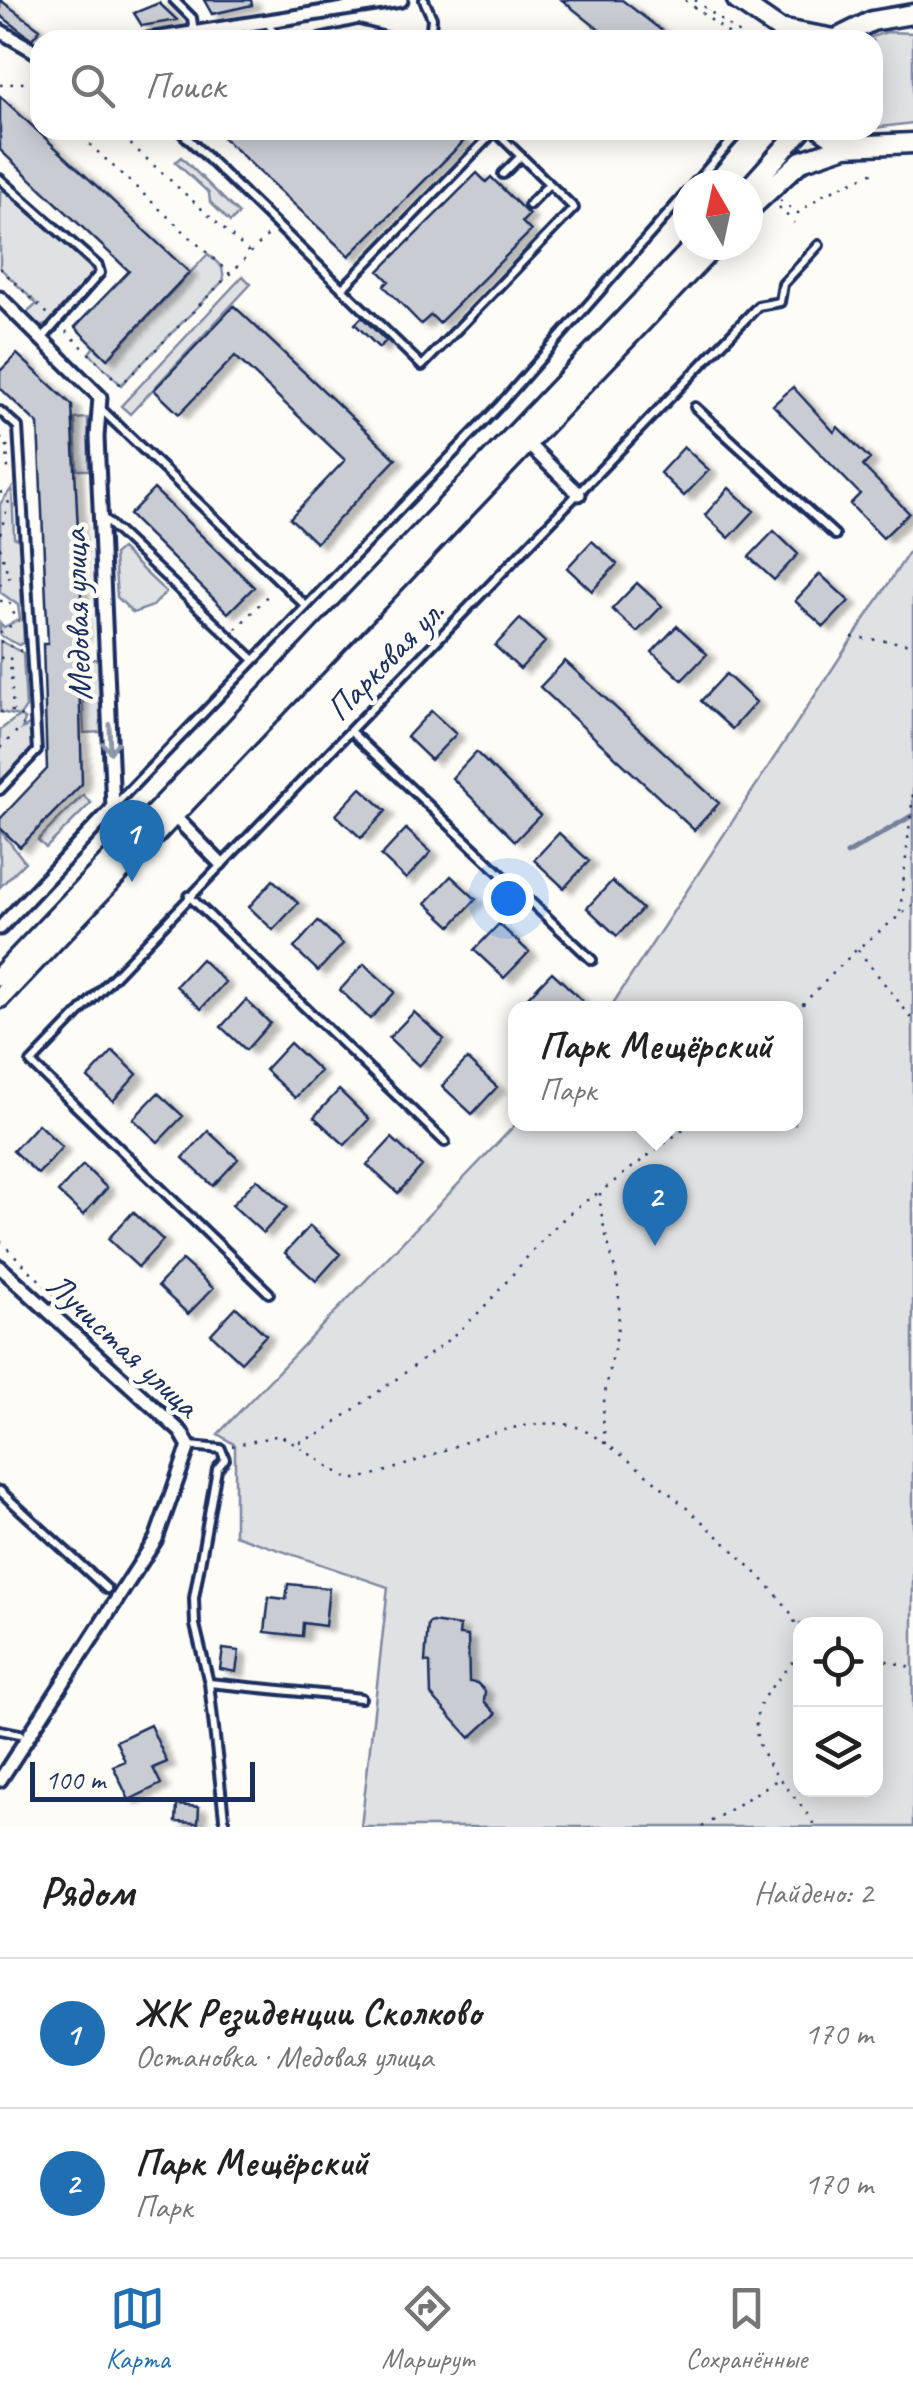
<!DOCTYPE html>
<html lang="ru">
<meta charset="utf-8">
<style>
:root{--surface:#fff;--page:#f2f2f2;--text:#222;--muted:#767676;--line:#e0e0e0;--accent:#1f6fb2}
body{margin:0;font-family:Caveat,sans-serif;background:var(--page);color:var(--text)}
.controls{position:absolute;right:30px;bottom:30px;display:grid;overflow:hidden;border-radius:20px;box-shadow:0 5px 25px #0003}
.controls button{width:90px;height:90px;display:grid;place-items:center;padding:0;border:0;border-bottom:2px solid var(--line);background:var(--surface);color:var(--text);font:50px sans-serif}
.compass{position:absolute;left:673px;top:170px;width:90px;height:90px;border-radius:50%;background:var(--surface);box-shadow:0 5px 25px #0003;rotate:351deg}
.scale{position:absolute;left:30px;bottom:25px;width:225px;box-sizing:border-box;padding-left:10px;border:5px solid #1b2f5e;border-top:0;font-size:28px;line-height:35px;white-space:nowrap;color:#1b2f5e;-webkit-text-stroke:8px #fdfcf7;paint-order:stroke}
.you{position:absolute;left:508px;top:898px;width:35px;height:35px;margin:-25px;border:8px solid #fff;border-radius:50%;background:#1a73e8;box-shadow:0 0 0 15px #1a73e833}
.badge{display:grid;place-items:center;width:65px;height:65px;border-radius:50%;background:var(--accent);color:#fff;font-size:32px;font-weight:700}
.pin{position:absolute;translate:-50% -82px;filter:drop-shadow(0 2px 5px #0008)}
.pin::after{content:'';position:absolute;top:52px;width:35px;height:30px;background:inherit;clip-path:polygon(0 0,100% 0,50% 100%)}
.popup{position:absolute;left:508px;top:1001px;width:295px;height:130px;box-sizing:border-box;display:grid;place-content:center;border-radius:20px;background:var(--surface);filter:drop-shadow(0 2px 8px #0005);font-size:32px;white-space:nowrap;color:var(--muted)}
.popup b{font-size:38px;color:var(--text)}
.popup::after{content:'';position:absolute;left:50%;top:100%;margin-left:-20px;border:20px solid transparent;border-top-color:var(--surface)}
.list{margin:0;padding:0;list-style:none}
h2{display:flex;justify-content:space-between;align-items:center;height:130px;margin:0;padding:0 40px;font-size:42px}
h2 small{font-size:32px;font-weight:400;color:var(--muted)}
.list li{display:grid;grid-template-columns:65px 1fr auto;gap:30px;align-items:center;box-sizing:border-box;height:150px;padding:0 40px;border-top:2px solid var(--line)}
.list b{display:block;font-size:38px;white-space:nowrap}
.list p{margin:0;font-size:32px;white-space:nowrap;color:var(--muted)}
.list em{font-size:32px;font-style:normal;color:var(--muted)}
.icon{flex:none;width:55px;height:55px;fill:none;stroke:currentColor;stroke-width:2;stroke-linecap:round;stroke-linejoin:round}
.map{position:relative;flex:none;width:913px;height:1827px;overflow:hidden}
.search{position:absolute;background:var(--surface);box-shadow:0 5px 25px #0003;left:30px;right:30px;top:30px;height:110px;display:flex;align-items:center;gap:25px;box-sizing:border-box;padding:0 35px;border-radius:30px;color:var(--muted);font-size:38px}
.sheet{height:430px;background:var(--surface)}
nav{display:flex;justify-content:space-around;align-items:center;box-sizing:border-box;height:140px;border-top:2px solid var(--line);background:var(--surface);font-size:28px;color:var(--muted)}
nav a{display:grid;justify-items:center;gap:5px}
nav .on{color:var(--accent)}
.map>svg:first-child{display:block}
.green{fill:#e0e1e3;stroke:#7e88a0;stroke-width:2.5;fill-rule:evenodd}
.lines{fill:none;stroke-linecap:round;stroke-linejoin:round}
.stream{stroke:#76819c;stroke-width:5}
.building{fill:#c9ccd3;stroke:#1b2f5e;stroke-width:2.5;filter:url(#shadow)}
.lane-casing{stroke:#1b2f5e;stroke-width:14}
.street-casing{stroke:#1b2f5e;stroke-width:19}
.secondary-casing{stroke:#1b2f5e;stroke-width:25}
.path{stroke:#1b2f5e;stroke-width:2.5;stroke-dasharray:2.5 8;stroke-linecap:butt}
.lane{stroke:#fdfcf7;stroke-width:6}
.street{stroke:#fdfcf7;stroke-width:11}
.secondary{stroke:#fdfcf7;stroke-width:18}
.oneway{stroke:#8c96aa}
.labels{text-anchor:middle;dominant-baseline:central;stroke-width:9;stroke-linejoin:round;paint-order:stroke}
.street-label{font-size:35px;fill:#1b2f5e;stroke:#fdfcf7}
</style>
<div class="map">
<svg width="913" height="1827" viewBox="0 0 913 1827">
<defs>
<filter id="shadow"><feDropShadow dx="8" dy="4.5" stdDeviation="2.5" flood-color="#0004"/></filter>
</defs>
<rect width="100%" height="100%" fill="#fdfcf7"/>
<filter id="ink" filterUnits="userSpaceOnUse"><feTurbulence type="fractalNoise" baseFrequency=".01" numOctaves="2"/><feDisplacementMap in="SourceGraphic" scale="20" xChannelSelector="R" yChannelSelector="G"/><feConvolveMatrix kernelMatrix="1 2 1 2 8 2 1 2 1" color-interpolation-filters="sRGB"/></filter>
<g filter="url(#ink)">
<path class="green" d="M887,32L913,33V123L873,128V40H861Z
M181,157L239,214L230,222L210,202L209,193L175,162Z
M7,190L98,275L57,322L30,329L20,319L37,304L0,268V191Z
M208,254L222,267L224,280L121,385L89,353L94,347L108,359Z
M243,276L251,284L130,414L121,406Z
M88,418L89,470H77L75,419Z
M12,488L14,537L25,544L26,563L20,568L24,642L19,645L0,635V623L4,627L20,619L18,605L0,592V504Z
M913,546V1827H361L388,1587L235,1535V1445L218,1434L516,1124H795V1008H610ZM800,1624H876V1790H800Z
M121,549L166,592L153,606L133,613L117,597L114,555Z
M0,641L23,653L26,707L20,716L25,720L22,729L35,722L37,751L0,790V730L19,716L0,712Z
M98,659L101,732L84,733L81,660Z
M83,795L91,803L46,848L38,840Z
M0,830L25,862L0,887Z"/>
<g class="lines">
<path class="stream" d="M847,854L913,815"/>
</g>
<path class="building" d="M0,0L40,29L32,39L0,15Z
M204,0H251L252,5L212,14Z
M562,0H622L674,40H612Z
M159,3L177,20L142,26L134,13Z
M0,96L189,272L107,359L75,327L129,271L0,150Z
M215,130H454L465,140L349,256Z
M477,173L486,182L491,177L529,215L522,222L531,231L439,323L431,315L421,324L384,286L389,281L379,271Z
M234,306L396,459L316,543L290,518L345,460L235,356L179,414L154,390Z
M362,317L386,341L379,348L355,324Z
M17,354L72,405L83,636H78L82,784L20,847L0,828V819L47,769L43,644H48L38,424L0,388V371Z
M793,387L834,432L838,427L870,459L863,466L909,513L883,538L850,504L860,494L773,405Z
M684,447L709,470L684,496L660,473Z
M729,488L754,511L729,538L705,515Z
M154,489L254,587L228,613L129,515Z
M774,531L798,554L774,580L749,557Z
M592,541L617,564L592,591L567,568Z
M820,574L849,601L824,627L795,601Z
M637,583L662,606L637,632L612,609Z
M520,619L545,642L520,669L495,646Z
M677,626L707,654L682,680L652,652Z
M565,661L719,803L694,830L540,687Z
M726,674L756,702L732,729L701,701Z
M431,711L456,734L431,760L407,737Z
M476,752L540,815L515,841L452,778Z
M361,788L386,811L361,838L336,815Z
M406,829L431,852L406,879L381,856Z
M559,833L589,861L564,888L534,860Z
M451,876L476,899L451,926L426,903Z
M273,880L298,903L273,930L249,907Z
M612,881L642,909L617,936L587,908Z
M318,921L343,944L318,971L294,948Z
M499,924L529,952L504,978L474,950Z
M201,959L225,982L201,1009L176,986Z
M364,964L395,992L370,1019L340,990Z
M552,972L582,1000L574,1008H539L527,998Z
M246,1000L270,1023L246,1050L221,1027Z
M414,1012L444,1039L419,1066L389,1038Z
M290,1043L320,1071L295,1098L265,1070Z
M113,1051L137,1074L113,1101L88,1078Z
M467,1059L497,1087L472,1114L442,1086Z
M339,1090L369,1119L345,1145L314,1117Z
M158,1093L183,1116L158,1142L133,1119Z
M38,1124L62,1147L38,1174L13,1151Z
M208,1131L238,1159L213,1186L183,1158Z
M392,1138L422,1166L398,1193L367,1165Z
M83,1165L107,1188L83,1215L58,1192Z
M257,1179L287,1207L263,1233L232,1205Z
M133,1212L163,1240L138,1267L108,1239Z
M310,1226L340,1254L316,1281L285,1253Z
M182,1260L213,1288L188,1314L158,1286Z
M236,1307L266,1335L241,1362L211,1334Z
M288,1584L329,1588L325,1626L303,1623L302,1636L265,1632L269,1597L286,1599Z
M432,1622L460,1626L459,1635L468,1636L469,1682L477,1683L485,1691L484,1701L496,1714L470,1738L431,1695L430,1663L425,1662L428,1624Z
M223,1649L239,1651L236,1672L220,1669Z
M150,1725L167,1762L153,1768L161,1784L129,1800L113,1766L125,1761L116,1741Z
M177,1805L199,1807L198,1823L176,1822Z"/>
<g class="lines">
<defs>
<path id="lane" d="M174,0L192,18L194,32
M424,0L432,18L430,40
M268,23L278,40
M314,40L358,30L398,40
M179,130L422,366L574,208L494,130
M503,174L521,156
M0,179L98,266L100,273L41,340
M693,185L741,130
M529,205L549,184
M342,289L495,131
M695,407L835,535
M101,409L306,606
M0,411L18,427L37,751L0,790
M102,517L254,660
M351,732L592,960
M113,807L500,405L688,191
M189,896L445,1142
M269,1293L31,1063L758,306L780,302L783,284L819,245
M190,1446L221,1449L225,1459L217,1469L194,1598L195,1625L209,1683L361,1698
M0,1491L107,1589
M209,1683L225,1827
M0,1730L20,1734"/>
<path id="street" d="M0,31L40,54
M148,40L401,0
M0,298L100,397L97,437L113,808L0,928
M528,444L579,494
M174,816L220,863
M0,1267L181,1432L189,1446L156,1539L0,1780"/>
<path id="secondary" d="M737,0L795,40
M784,30L835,39
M834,40L872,21L913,14
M823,130L846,146L913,143
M748,189L801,130
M748,210L801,161L846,146
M0,976L695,245
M0,998L715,245"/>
</defs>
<use href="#lane" class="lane-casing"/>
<use href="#street" class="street-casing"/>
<use href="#secondary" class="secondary-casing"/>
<path class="path" d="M685,0L737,40
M695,0L747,40
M0,85L40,81
M74,130L230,274
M115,130L250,253
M780,200L798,213L824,194L876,171
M779,207L794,223
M0,268L49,315
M66,331L121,385L268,235
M0,438L7,443L8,469L0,470
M0,493L9,489
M0,534L10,497
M0,547L9,578
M81,548H90
M0,585L14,573
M0,601H9L16,619
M236,629L272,591
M0,633L19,620
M852,637L913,644
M0,641L21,651
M0,658L10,657L13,711
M0,712L13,711L25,720
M0,748L23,725
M900,912L913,794
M858,950L913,1020
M795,1012L857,949L913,905
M0,1241L76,1316
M299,1442L322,1433C372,1394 429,1360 475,1316C519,1273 545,1224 600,1192
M606,1444C595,1390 621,1354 619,1299C618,1262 599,1229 600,1192L690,1124
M232,1446L280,1435L350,1480C416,1469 474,1429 540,1424C550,1423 567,1423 577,1427C620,1444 764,1572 790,1612C795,1621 798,1630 800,1640
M800,1642C797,1668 773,1679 762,1701C737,1752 796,1789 815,1827
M876,1658L913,1668
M702,1827L777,1780"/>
<use href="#lane" class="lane"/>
<use href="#street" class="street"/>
<use href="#secondary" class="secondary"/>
</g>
<defs><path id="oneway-shaft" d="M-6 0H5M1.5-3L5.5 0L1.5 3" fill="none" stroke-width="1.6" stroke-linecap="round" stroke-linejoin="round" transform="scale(2.5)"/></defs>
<use class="oneway" href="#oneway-shaft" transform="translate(110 739) rotate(88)"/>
</g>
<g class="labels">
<g class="street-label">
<text transform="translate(77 615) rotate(-92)">Медовая улица</text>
<text transform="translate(385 660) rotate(-46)">Парковая ул.</text>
<text transform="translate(123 1345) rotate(43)">Лучистая улица</text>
</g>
</g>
</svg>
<div class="controls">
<button><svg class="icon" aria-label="locate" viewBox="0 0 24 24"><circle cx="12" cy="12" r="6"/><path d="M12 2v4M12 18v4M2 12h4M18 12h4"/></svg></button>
<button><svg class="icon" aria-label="layers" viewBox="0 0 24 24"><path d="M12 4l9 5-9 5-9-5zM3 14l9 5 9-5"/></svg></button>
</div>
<svg class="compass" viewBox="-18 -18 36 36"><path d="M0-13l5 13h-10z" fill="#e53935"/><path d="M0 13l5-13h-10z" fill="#767676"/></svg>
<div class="scale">100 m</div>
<div class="you"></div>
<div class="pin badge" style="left:132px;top:882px">1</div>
<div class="pin badge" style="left:655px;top:1246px">2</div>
<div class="popup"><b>Парк Мещёрский</b>Парк</div>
<div class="search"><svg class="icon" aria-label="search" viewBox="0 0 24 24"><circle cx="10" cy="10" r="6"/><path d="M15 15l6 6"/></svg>Поиск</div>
</div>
<section class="sheet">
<h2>Рядом<small>Найдено: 2</small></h2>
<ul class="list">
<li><span class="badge">1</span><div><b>ЖК Резиденции Сколково</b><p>Остановка · Медовая улица</p></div><em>170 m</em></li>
<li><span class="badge">2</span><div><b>Парк Мещёрский</b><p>Парк</p></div><em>170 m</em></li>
</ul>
</section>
<nav>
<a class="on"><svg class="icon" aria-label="map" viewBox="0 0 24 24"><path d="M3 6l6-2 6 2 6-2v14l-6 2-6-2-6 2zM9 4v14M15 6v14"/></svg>Карта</a>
<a><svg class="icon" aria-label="directions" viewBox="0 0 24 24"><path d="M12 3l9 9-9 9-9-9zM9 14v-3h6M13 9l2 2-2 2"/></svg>Маршрут</a>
<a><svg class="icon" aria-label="saved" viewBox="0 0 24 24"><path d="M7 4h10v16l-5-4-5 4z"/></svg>Сохранённые</a>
</nav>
